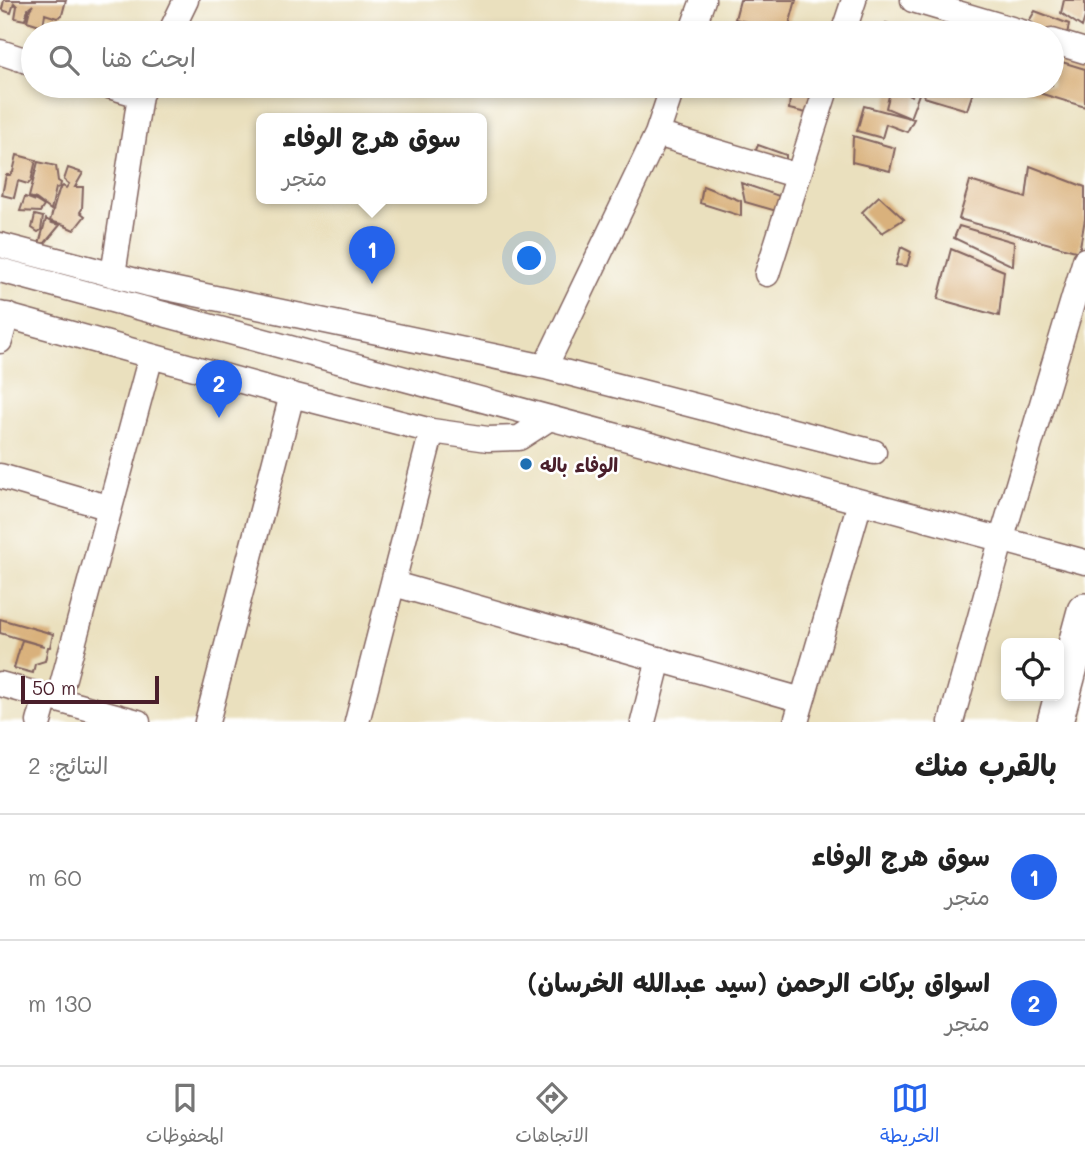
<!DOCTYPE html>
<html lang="ar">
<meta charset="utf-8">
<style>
:root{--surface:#fff;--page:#f6f6f6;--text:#222;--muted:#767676;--line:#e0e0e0;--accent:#2563eb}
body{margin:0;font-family:Mali,"Playpen Sans Arabic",sans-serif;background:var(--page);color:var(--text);direction:rtl}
.controls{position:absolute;right:21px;bottom:21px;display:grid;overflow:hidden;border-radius:10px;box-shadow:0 4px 10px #0003}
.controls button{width:63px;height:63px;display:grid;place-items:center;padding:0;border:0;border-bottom:2px solid var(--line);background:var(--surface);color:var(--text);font:35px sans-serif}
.scale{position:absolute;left:21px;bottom:18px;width:138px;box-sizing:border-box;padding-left:7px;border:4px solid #4a1f2b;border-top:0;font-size:19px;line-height:24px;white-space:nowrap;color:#4a1f2b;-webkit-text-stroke:5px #fff;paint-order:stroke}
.you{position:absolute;left:530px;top:259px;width:24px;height:24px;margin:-18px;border:5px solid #fff;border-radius:50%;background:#1a73e8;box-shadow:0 0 0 10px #1a73e833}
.badge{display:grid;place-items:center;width:46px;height:46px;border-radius:50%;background:var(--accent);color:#fff;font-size:23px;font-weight:700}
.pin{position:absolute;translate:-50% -58px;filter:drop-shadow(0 2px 4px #0008)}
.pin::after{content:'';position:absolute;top:37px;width:24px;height:21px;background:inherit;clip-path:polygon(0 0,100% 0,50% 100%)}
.popup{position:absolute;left:256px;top:113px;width:231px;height:91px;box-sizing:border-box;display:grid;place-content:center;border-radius:10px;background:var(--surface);filter:drop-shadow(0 2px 5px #0005);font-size:23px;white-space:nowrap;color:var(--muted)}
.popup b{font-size:26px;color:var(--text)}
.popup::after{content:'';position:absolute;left:50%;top:100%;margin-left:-14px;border:14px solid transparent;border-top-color:var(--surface)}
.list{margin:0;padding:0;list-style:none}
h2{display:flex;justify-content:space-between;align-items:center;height:91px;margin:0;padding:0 28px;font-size:30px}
h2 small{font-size:23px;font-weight:400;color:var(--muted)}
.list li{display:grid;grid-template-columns:46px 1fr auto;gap:21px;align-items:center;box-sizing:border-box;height:126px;padding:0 28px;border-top:2px solid var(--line)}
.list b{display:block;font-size:26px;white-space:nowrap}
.list p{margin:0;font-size:23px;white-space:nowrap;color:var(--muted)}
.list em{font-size:23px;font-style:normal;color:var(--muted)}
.icon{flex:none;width:38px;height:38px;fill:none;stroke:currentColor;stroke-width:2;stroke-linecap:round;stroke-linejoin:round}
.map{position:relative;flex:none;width:1085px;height:722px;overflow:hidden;direction:ltr}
.search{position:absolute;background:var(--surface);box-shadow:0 4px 10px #0003;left:21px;right:21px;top:21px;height:77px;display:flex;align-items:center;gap:18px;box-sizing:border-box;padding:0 24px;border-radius:38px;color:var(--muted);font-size:26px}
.sheet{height:343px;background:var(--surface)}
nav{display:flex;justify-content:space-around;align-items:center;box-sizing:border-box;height:98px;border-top:2px solid var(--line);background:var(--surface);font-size:19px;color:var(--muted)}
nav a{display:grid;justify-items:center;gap:4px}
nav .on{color:var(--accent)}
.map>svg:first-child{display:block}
.building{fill:#d9b17b}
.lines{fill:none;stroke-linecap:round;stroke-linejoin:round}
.minor-casing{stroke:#82635e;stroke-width:27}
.highway-casing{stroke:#82635e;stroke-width:38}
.minor{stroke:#fff;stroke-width:24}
.highway{stroke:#fff;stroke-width:35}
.poi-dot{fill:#1f6fb2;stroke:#fff;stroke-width:2.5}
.labels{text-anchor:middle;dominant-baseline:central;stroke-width:5;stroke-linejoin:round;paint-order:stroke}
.poi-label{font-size:19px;font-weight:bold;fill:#4a1f2b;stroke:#fff;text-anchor:start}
</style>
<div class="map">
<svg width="1085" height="722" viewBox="0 0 1085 722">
<rect width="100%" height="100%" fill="#fff"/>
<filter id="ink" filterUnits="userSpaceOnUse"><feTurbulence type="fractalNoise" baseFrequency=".0143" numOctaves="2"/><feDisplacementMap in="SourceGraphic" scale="14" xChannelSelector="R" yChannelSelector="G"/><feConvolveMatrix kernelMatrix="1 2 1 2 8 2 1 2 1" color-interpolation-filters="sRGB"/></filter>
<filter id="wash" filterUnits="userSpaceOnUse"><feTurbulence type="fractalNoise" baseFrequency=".00686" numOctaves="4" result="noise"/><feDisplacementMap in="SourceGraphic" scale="28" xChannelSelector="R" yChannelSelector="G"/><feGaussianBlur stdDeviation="1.57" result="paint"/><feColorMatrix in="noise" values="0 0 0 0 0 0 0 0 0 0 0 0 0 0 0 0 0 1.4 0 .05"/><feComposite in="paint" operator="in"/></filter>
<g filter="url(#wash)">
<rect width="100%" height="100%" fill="#eae0be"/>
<g id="blocks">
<path class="building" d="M4,0H66L62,15L57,18L45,14L43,26L27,21L30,9L33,5L28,9L25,20L15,18L17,6L14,3L11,13L5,11L2,9Z
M740,0H796L787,33L735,19Z
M1064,0H1085V17L1082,27L1061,13Z
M1035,11L1069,24L1066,40L1052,33H1043L1025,28Z
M886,23L916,33H884Z
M1052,59L1085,69V107L1016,86H1052Z
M791,86L823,96L811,114L789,109Z
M892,86H922L910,118L886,108L891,88L913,96Z
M927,86H975L967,110L924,97Z
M864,106L910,118L914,119L907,132L886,124L882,138L857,131Z
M853,136L895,148L890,171L852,162Z
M758,145L786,155V167L753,157Z
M17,155L36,160L31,181L28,184L18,181L14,198L2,195L6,175H10L13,172Z
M38,162L56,166L58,181L61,183L60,187L56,188L51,210L36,199L29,197Z
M1030,166L1085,187V219L1079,252L959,219L970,181L1026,198Z
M68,168L83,173L75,187H83L82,209L80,212L85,216L74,230L65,226V225L50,221L59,190L63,186L66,188L69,184L64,180Z
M741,183L785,198L780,212L745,202Z
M703,186L741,201V216L700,203Z
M879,196L904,219L882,233L862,212Z
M25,197L36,201L44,206L40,212L20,211Z
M35,215L43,217L41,230L38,232L32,228Z
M46,219L52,223L60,225L45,243L39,244Z
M959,226L1014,242L1013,266L954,238Z
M901,247L911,252L907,266L896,265Z
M951,249L1004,271L999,316L938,299Z
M0,619L53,634L50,647H48L45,661L35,664L33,673L14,668L22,640L44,646L0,633Z"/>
</g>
</g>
<g filter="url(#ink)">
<use href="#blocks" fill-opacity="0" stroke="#82635e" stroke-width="2"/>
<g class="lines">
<defs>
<path id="minor" d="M913,0L1025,33
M170,33L186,0
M691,33L703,0
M843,33L854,0
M1052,41L1085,51
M0,52L33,63
M109,86L140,95
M657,134L798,176
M0,245L148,284L545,367L874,452
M0,270L1085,562
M767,274L827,86
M113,275L140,95L145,86
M0,314L292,395L432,431L488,439L519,438L550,418
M0,341L7,315
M545,367L657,134L673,86
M0,476L110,508
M394,584L802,700
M0,684L138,722
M58,700L151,356
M39,722L46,697
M207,722L292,395
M357,722L432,431
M643,722L659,659
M796,722L860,502
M951,722L1001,541L1085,260"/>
<path id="highway" d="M1055,722L1085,611"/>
</defs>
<use href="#minor" class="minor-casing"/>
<use href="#highway" class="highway-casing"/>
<use href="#minor" class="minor"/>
<use href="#highway" class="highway"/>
</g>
</g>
<circle class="poi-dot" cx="526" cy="464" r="7"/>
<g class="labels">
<g class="poi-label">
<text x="540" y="464">الوفاء باله</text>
</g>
</g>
</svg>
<div class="controls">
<button><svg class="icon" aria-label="locate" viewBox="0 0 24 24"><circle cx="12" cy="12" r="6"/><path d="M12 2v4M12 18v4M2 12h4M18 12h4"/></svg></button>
</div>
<div class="scale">50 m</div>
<div class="you"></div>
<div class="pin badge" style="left:372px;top:284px">1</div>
<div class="popup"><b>سوق هرج الوفاء</b>متجر</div>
<div class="pin badge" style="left:219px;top:418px">2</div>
<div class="search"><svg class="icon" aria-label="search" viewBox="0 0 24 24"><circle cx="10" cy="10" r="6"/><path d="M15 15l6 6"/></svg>ابحث هنا</div>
</div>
<section class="sheet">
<h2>بالقرب منك<small>النتائج: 2</small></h2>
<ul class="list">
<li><span class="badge">1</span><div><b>سوق هرج الوفاء</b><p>متجر</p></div><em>60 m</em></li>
<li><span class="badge">2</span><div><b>اسواق بركات الرحمن (سيد عبدالله الخرسان)</b><p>متجر</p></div><em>130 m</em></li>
</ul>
</section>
<nav>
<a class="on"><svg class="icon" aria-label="map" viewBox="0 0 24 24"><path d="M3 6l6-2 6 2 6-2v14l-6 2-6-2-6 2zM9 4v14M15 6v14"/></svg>الخريطة</a>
<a><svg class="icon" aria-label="directions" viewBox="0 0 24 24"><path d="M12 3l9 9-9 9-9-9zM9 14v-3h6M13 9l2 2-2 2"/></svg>الاتجاهات</a>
<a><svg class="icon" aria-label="saved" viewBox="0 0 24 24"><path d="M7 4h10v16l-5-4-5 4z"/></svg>المحفوظات</a>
</nav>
